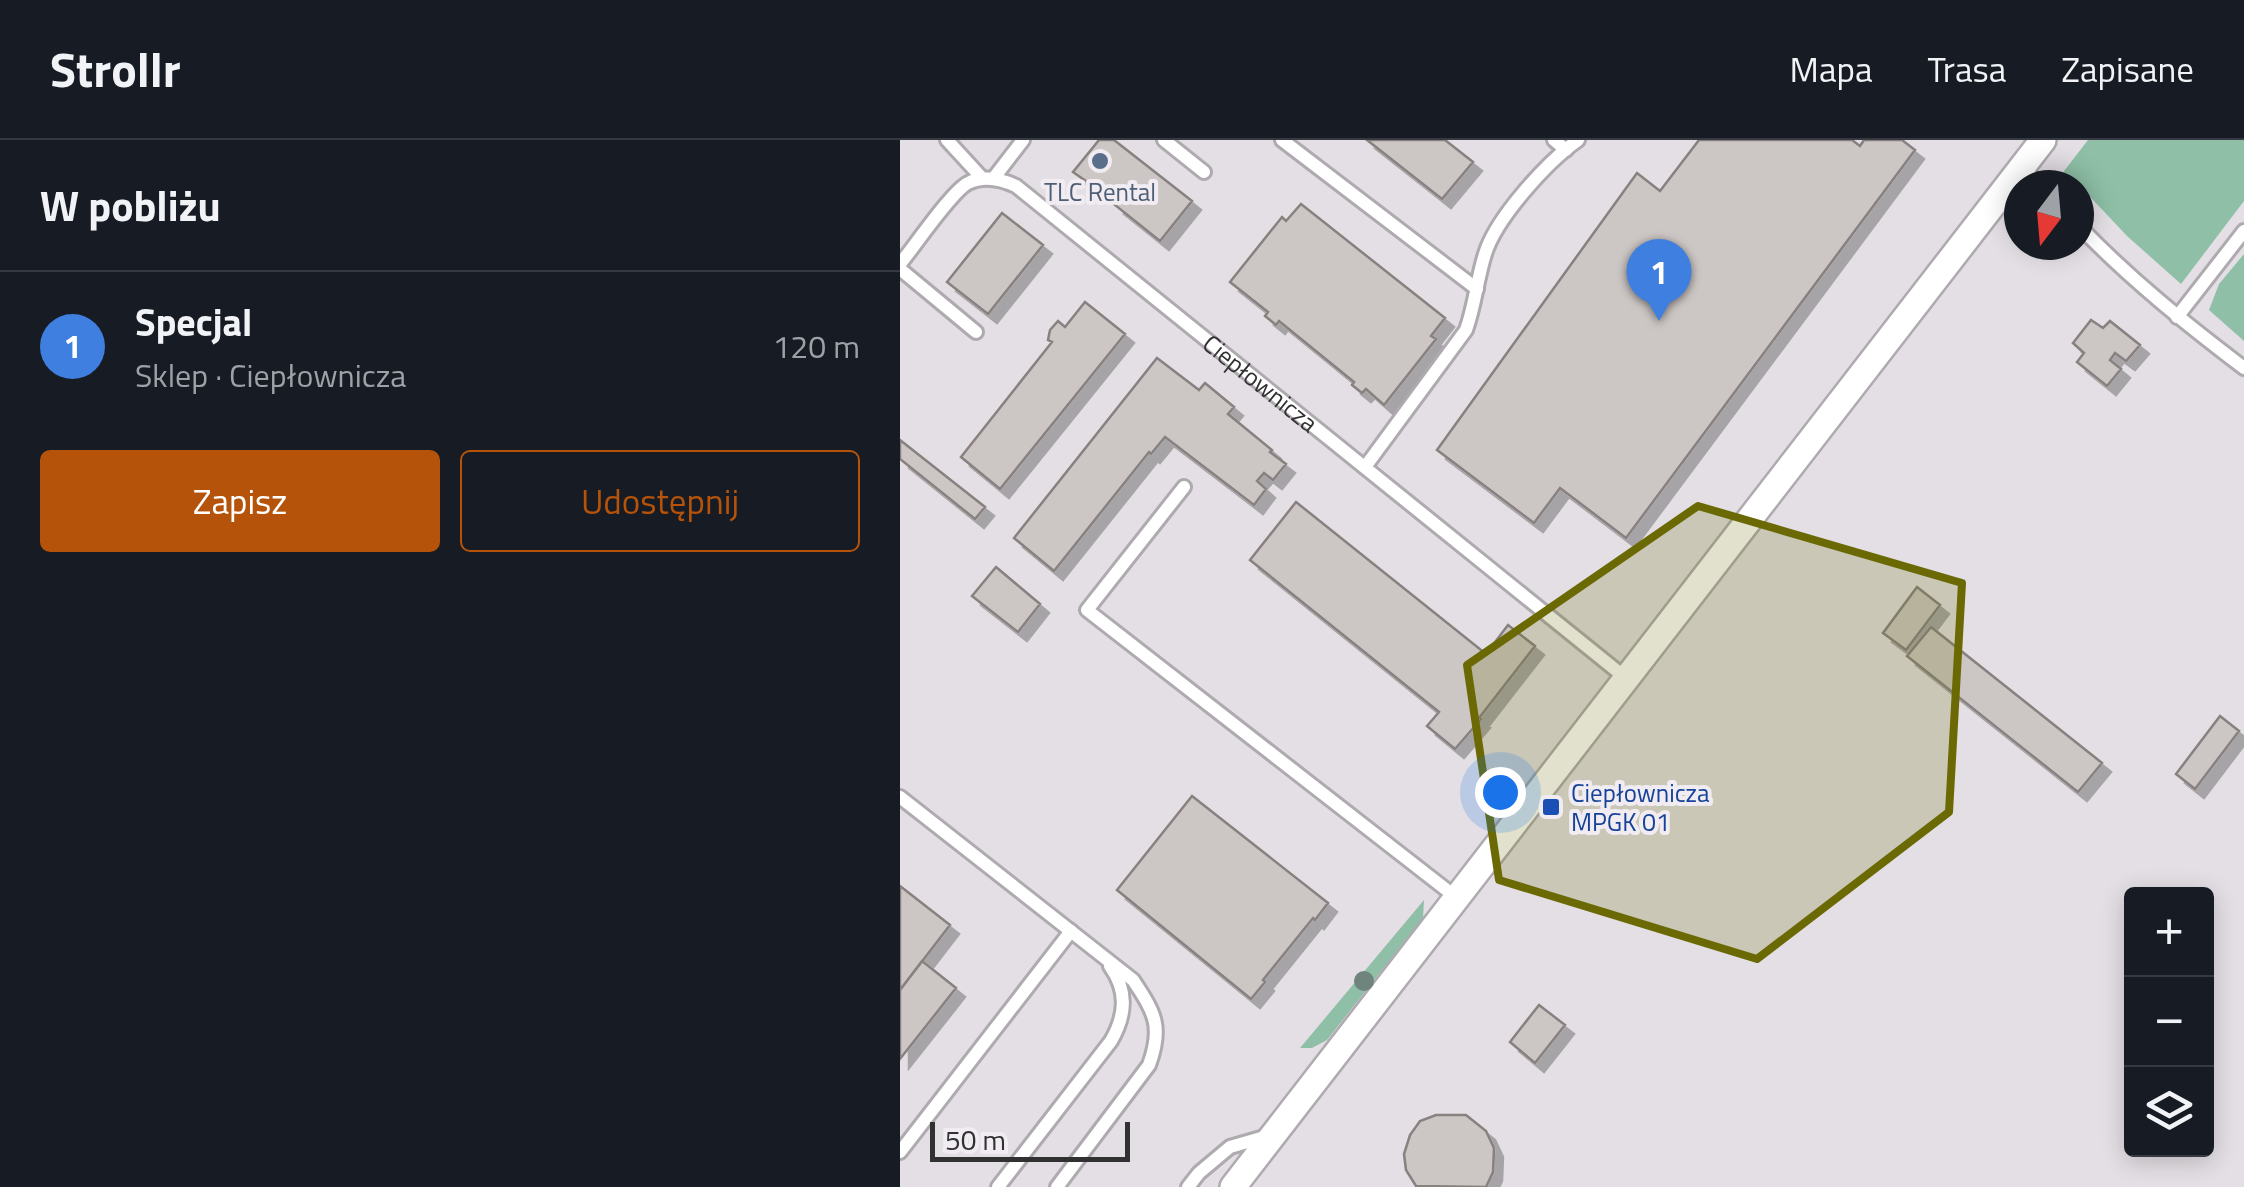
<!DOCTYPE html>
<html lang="pl">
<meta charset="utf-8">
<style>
:root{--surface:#171b24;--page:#20242c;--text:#f1f3f6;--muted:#9ea1a6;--line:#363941;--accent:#b45309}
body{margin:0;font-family:"Titillium Web",sans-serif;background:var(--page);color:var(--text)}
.controls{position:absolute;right:30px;bottom:30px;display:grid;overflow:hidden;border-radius:10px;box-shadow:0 5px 25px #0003}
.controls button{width:90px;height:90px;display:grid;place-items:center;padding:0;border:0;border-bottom:2px solid var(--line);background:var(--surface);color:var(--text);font:50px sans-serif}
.compass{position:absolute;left:1104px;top:30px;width:90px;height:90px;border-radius:50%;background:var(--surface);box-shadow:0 5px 25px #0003;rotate:196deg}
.scale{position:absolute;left:30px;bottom:25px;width:200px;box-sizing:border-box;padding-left:10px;border:5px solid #323132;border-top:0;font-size:28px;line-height:35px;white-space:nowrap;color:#323132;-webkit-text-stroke:8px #f0ecf1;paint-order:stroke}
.you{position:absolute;left:600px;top:652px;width:35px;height:35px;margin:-25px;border:8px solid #fff;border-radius:50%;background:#1a73e8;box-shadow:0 0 0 15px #1a73e833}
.badge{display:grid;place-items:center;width:65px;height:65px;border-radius:50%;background:var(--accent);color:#fff;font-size:32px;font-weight:700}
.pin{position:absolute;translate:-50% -82px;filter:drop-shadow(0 2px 5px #0008)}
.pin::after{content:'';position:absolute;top:52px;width:35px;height:30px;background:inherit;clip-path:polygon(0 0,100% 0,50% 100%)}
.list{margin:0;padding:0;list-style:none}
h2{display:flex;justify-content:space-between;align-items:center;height:130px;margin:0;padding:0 40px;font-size:42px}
h2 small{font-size:32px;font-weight:400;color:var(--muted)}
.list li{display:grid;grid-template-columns:65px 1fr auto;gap:30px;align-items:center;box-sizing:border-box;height:150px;padding:0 40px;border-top:2px solid var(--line)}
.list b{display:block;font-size:38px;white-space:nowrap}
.list p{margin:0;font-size:32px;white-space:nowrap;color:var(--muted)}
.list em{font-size:32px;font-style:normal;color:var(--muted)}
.actions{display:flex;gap:20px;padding:30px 40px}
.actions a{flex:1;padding:22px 0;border:2px solid var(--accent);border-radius:10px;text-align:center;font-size:35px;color:var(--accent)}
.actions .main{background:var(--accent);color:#fff}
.icon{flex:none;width:55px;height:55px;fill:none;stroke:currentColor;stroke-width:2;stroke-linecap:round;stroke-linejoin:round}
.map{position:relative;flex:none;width:1344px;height:1047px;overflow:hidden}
header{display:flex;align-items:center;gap:60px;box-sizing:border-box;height:140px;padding:0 50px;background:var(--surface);border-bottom:2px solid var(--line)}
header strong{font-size:48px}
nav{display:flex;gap:55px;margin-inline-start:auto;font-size:35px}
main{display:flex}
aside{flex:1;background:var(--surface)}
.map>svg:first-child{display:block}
.green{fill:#8fc0a7}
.building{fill:#ccc6c4;stroke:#888180;stroke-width:2.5;filter:url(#shadow)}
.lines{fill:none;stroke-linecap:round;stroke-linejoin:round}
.lane-casing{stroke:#aeaaaf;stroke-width:18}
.street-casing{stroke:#aeaaaf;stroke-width:30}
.lane{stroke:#fff;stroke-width:12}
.street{stroke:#fff;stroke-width:25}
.tree{fill:#6e847c}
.marked{fill:#6b6903;fill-opacity:0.2;stroke:#6b6903;stroke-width:8;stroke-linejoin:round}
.service-dot{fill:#5c6f8a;stroke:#f0ecf1;stroke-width:4}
.transit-dot{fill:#1a4fb4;stroke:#f0ecf1;stroke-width:4}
.labels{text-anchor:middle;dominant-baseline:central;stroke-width:8;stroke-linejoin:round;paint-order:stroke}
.service-label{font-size:25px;fill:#4e5e75;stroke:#f0ecf1}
.street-label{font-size:25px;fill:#323132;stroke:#f0ecf1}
.transit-label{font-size:25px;fill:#164399;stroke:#f0ecf1;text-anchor:start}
</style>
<header>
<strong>Strollr</strong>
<nav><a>Mapa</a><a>Trasa</a><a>Zapisane</a></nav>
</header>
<main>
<aside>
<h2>W pobliżu<small></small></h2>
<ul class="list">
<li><span class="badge" style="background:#3f7fe0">1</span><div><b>Specjal</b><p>Sklep · Ciepłownicza</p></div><em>120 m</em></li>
</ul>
<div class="actions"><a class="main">Zapisz</a><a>Udostępnij</a></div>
</aside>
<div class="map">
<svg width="1344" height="1047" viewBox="0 0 1344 1047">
<defs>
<filter id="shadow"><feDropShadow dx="9" dy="9" stdDeviation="0" flood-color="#0004"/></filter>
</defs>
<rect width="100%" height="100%" fill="#e3dfe4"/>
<path class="green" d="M1188,0H1344V61L1281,144L1227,96L1179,45L1161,35Z
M1344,114V201L1309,170L1319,144Z
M524,760L523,778L427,900L412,908H400Z"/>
<path class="building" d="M199,0H214L292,61L260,101L215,65L217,63L173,32Z
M467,0H545L573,22L542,59Z
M799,0H952L960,6L964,0H1002L1015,10L726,398L660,348L634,383L537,310L737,33L760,51Z
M401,64L545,178L531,196L536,199L484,265L466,249L462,253L452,245L454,242L379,181L376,185L365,176L368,172L330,142L382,77L386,81Z
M102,73L143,105L88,174L47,142Z
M185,162L225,194L100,349L61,317L152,202L148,200L150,190L158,181L165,187Z
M1191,180L1203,188L1210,181L1240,205L1226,221L1215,213L1210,220L1221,229L1207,246L1177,222L1184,213L1173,203Z
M257,218L299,250L305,243L334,267L328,274L372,310L370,312L386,324L373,340L364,333L357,341L366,349L354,365L265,297L251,314L249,312L154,431L114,398Z
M0,300L85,367L75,379L0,319Z
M396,362L586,514L608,485L635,506L579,578L581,579L555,609L527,586L539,572L350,420Z
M96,427L140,464L118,492L72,456Z
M1017,447L1040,465L1006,510L983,493Z
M1031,487L1202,623L1178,652L1007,516Z
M1320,576L1339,591L1295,649L1276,634Z
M292,656L428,763L415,780L413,778L363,840L365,842L351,859L217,750Z
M0,746L50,785L0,850Z
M22,821L56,848L0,919V850Z
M639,865L665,885L635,923L610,902Z
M536,975H566L586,991L594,1008L593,1032L586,1047L516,1046L506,1030L504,1014L510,995L520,981Z"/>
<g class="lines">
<defs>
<g id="lane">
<path d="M47,0L82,38"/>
<path d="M264,0L304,32"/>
<path d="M382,0L577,149"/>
<path d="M654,0L666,10"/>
<path d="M1123,27L1139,45"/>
<path d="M93,39L123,0"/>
<path d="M1179,86C1230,139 1286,184 1344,228"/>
<path id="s1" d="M0,124C14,107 52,51 68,43C84,35 101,39 116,46L727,539"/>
<path d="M0,129L76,192"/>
<path d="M1277,177L1344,91"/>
<path d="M465,327L566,190C575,165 577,139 585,114C596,78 647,22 678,0"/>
<path d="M284,347L187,470L557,758"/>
<path d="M0,657L233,840C255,873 263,887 249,925L157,1047"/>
<path d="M0,1012L171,791"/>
<path d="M98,1047L211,901C226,875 228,851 210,826"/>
<path d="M288,1047L299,1033L330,1007L368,996"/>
</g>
<path id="street" d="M333,1047L1143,0"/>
</defs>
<use href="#lane" class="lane-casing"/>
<use href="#street" class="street-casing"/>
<use href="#lane" class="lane"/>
<use href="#street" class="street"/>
</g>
<circle class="tree" cx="464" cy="841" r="10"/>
<path class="marked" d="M798,366L1062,443L1049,672L857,819L599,740L567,525Z"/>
<circle class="service-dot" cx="200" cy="21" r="10"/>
<rect class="transit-dot" x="641" y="657" width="20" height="20" rx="5"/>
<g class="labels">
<g class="service-label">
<text x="200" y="52">TLC Rental</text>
</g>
<g class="street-label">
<text stroke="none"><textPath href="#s1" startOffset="470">Ciepłownicza</textPath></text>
</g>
<g class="transit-label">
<text x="671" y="653">Ciepłownicza<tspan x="671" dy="29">MPGK 01</tspan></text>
</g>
</g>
</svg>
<div class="controls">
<button>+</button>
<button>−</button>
<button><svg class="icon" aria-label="layers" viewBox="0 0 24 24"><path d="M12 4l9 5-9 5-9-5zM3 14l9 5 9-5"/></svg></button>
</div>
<svg class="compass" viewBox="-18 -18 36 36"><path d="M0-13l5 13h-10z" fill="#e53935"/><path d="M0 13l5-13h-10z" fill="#9ea1a6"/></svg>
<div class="scale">50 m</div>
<div class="you"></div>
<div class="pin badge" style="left:759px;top:181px;background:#3f7fe0">1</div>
</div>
</main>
